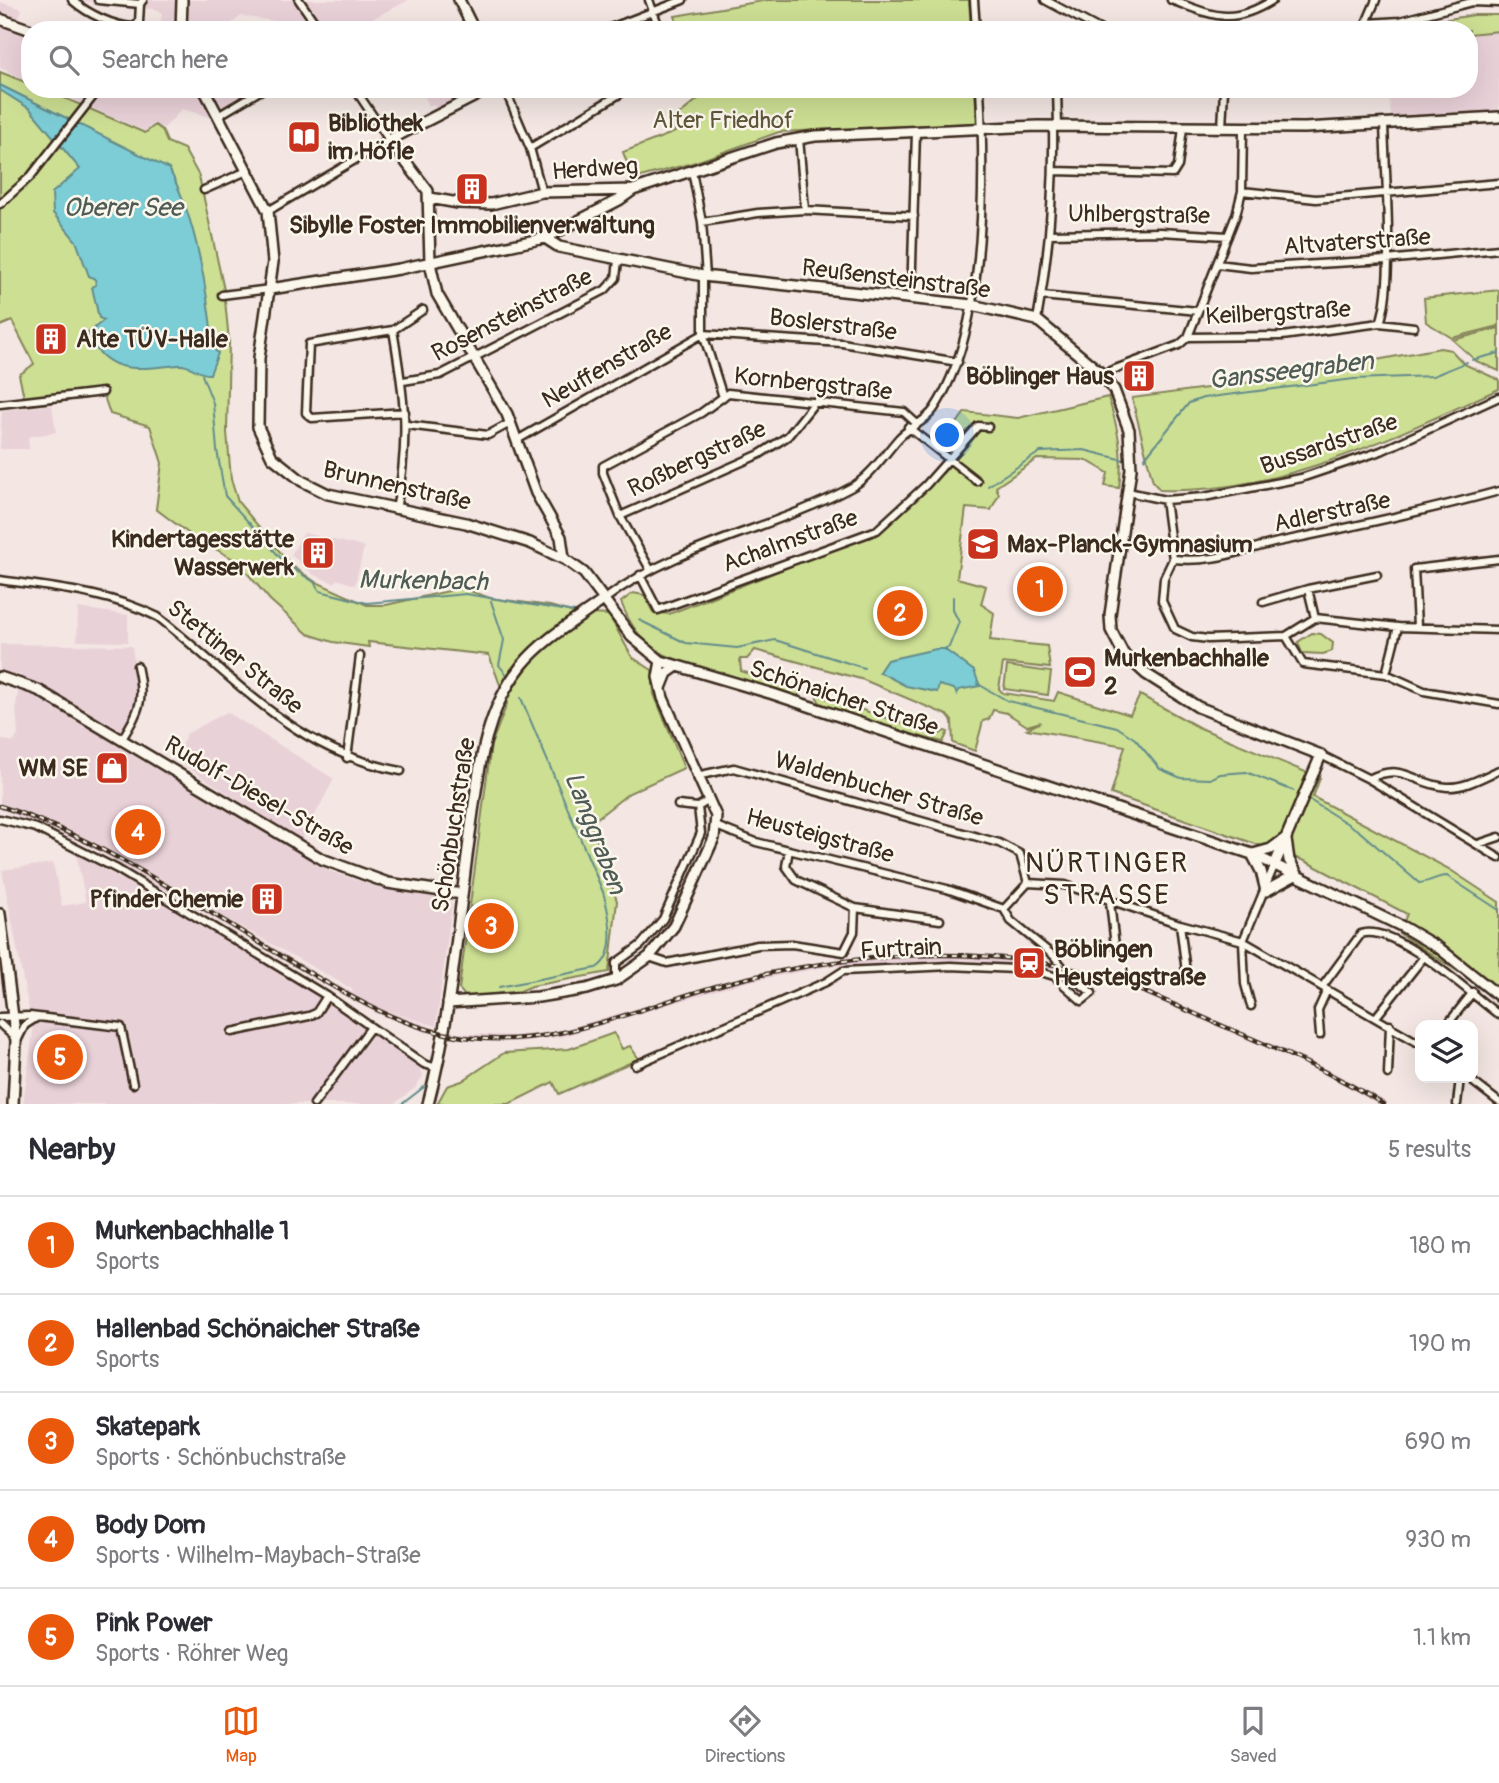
<!DOCTYPE html>
<meta charset="utf-8">
<style>
:root{--surface:#fff;--page:#f2f2f3;--text:#2b2b33;--muted:#7c7c81;--line:#e1e1e2;--accent:#ea580c}
body{margin:0;font-family:Pangolin,sans-serif;background:var(--page);color:var(--text)}
.controls{position:absolute;right:21px;bottom:21px;display:grid;overflow:hidden;border-radius:14px;box-shadow:0 7px 28px #0002}
.controls button{width:63px;height:63px;display:grid;place-items:center;padding:0;border:0;border-bottom:2px solid var(--line);background:var(--surface);color:var(--text);font:35px sans-serif}
.you{position:absolute;left:948px;top:436px;width:24px;height:24px;margin:-18px;border:5px solid #fff;border-radius:50%;background:#1a73e8;box-shadow:0 0 0 10px #1a73e833}
.badge{display:grid;place-items:center;width:46px;height:46px;border-radius:50%;background:var(--accent);color:#fff;font-size:23px;font-weight:700}
.pin{position:absolute;translate:-50% -50%;border:4px solid #fff;box-shadow:0 2px 7px #0006}
.list{margin:0;padding:0;list-style:none}
h2{display:flex;justify-content:space-between;align-items:center;height:91px;margin:0;padding:0 28px;font-size:30px}
h2 small{font-size:23px;font-weight:400;color:var(--muted)}
.list li{display:grid;grid-template-columns:46px 1fr auto;gap:21px;align-items:center;box-sizing:border-box;height:98px;padding:0 28px;border-top:2px solid var(--line)}
.list b{display:block;font-size:26px;white-space:nowrap}
.list p{margin:0;font-size:23px;white-space:nowrap;color:var(--muted)}
.list em{font-size:23px;font-style:normal;color:var(--muted)}
.icon{flex:none;width:38px;height:38px;fill:none;stroke:currentColor;stroke-width:2;stroke-linecap:round;stroke-linejoin:round}
.map{position:relative;flex:none;width:1499px;height:1104px;overflow:hidden}
.search{position:absolute;background:var(--surface);box-shadow:0 7px 28px #0002;left:21px;right:21px;top:21px;height:77px;display:flex;align-items:center;gap:18px;box-sizing:border-box;padding:0 24px;border-radius:28px;color:var(--muted);font-size:26px}
.sheet{height:581px;background:var(--surface)}
nav{display:flex;justify-content:space-around;align-items:center;box-sizing:border-box;height:98px;border-top:2px solid var(--line);background:var(--surface);font-size:19px;color:var(--muted)}
nav a{display:grid;justify-items:center;gap:4px}
nav .on{color:var(--accent)}
.map>svg:first-child{display:block}
.built{fill:#e9d1d8;fill-rule:evenodd}
.green{fill:#cddf93;stroke:#848458;stroke-width:2}
.water{fill:#7dcdd6;stroke:#638c8c;stroke-width:2}
.lines{fill:none;stroke-linecap:round;stroke-linejoin:round}
.stream{stroke:#638c8c;stroke-width:2}
.street-casing{stroke:#3b2a1e;stroke-width:11}
.secondary-casing{stroke:#3b2a1e;stroke-width:14}
.street{stroke:#fbf7ec;stroke-width:6}
.secondary{stroke:#fbf7ec;stroke-width:9}
.rail-casing{stroke:#3b2a1e;stroke-width:4.5}
.rail{stroke:#fbf7ec;stroke-width:2;stroke-dasharray:5;stroke-linecap:butt}
.labels{text-anchor:middle;dominant-baseline:central;stroke-width:5;stroke-linejoin:round;paint-order:stroke}
.park-label{font-size:24px;fill:#60573b;stroke:#fbf7ec}
.poi-label{font-size:24px;font-weight:bold;fill:#3b2a1e;stroke:#fbf7ec;text-anchor:start}
.street-label{font-size:24px;fill:#3b2a1e;stroke:#fbf7ec}
.water-label{font-size:26px;font-style:italic;fill:#4f5b55;stroke:#fbf7ec}
.quarter-label{font-size:28px;letter-spacing:2px;fill:#3b2a1e;stroke:#fbf7ec}
</style>
<div class="map">
<svg width="1499" height="1104" viewBox="0 0 1499 1104">
<rect width="100%" height="100%" fill="#f3e6e3"/>
<filter id="ink" filterUnits="userSpaceOnUse"><feTurbulence type="fractalNoise" baseFrequency=".0143" numOctaves="2"/><feDisplacementMap in="SourceGraphic" scale="14" xChannelSelector="R" yChannelSelector="G"/><feConvolveMatrix kernelMatrix="1 2 1 2 8 2 1 2 1" color-interpolation-filters="sRGB"/></filter>
<g filter="url(#ink)">
<path class="built" d="M70,0H409L350,30H313L305,19L299,22L274,21L241,16L223,30H160L162,13L153,9Z
M0,2L22,9L17,24L39,30H72H30V81L0,68Z
M1474,14H1499V112L1391,117L1388,89H1469V30H1400V26Z
M49,89H237L243,100L210,117L182,109L164,128L153,124L145,131Z
M421,89H477L437,111L433,104L429,106Z
M52,405L56,432L28,437L29,449H0L2,410Z
M304,533L364,547L355,585L337,579L334,583L314,575L291,555Z
M78,608L128,615V642L77,641Z
M0,644L132,646L138,697L114,744L332,872L384,889L447,899L452,904L436,1026L384,1010L429,1026L428,1033L376,1013L86,844L0,809V739L14,742L18,735L16,705L21,675L0,671ZM227,919L352,989L353,993L322,977Z
M227,712L334,779L301,841L176,760L186,734Z
M76,854L147,893L318,995L420,1068L423,1076L415,1088L394,1104H23L33,1031L2,870L53,863L62,906L86,902Z
M936,954L1000,956L1056,963L1050,970L967,960L830,966L741,983L560,1037L514,1042L458,1038L459,1033L514,1036L559,1031L762,972L818,962Z
M1075,967L1128,982L1288,1051L1339,1075L1388,1104H1378L1319,1071L1130,988L1074,971Z"/>
<path class="green" d="M768,0H969L971,30H679L675,16Z
M1474,15H1499V31L1469,34V30H1417L1416,24Z
M0,72L30,84V89H44L145,133L155,125L162,130L167,142L184,149L199,176L224,290L229,341L227,432L231,479L238,502L291,565L314,581L367,605H386L462,588L490,598L550,606L574,613L609,615L632,657L652,670L654,694L684,768L629,793L591,823L617,901L609,972L532,986L520,991L472,997L465,996L459,989L491,745L507,704L489,655L368,642L369,647L333,642L308,634L270,600L237,561L192,536L156,509L162,463L150,426L110,414L104,396L26,406L19,375L34,364L12,321L0,326Z
M710,89H975L977,123L779,132L696,162L633,179L623,152L675,132L673,120Z
M1499,290V326L1452,338L1426,322L1424,298Z
M1499,328V371L1476,361L1453,340Z
M1440,348L1451,350L1464,364L1499,380V389C1391,437 1282,494 1160,490L1153,482L1132,398L1281,378Z
M1108,397C1118,428 1124,455 1119,488L1105,486L1108,473L1086,460L1037,459L996,487L999,494L991,510L966,508L957,578L986,586L981,604L994,613L990,640L1047,646L1050,668L1003,663L999,689L1003,693L1054,701L1058,692L1130,715L1140,695L1198,727L1320,778L1313,797L1449,869L1499,902V1005L1480,986L1399,933L1407,914L1305,861L1111,794L1125,746L1027,729L1041,722L1027,726L1007,713L993,710L989,719L983,721L975,751L953,743L952,721L947,715L864,680L755,650L747,659H740L741,671L801,691L797,697C773,690 749,681 725,674C674,659 642,657 621,602L633,593L644,595L653,612L669,614L878,532L942,470L943,473L974,438L955,426L965,412L1018,418Z
M1312,633L1321,634L1333,643L1332,651L1323,654L1302,653L1298,642Z
M1007,666L1051,672L1048,695L1004,689Z
M820,692L823,697L938,735L945,731L948,732L943,742L879,727L820,703L815,694Z
M614,1033L622,1049L630,1046L639,1059L559,1094L553,1082L509,1104H437L447,1086L462,1081L504,1053L569,1049Z"/>
<path class="water" d="M0,85L169,169C196,218 208,293 213,348L218,353L210,374C197,375 192,364 179,365C139,368 109,378 87,334L104,320L99,318L92,287L96,285L95,279L89,276L76,241L53,213L52,193L80,169L30,109L0,90Z
M936,649H944L974,671L980,686L958,690L957,694L954,689L939,685L937,692L906,686L879,672L887,660Z"/>
<g class="lines">
<path class="stream" d="M1472,360L1499,353
M202,375L213,403L217,450L225,496L287,565L314,582L320,591L367,603L466,594L575,612
M1144,459L1189,403L1203,398L1354,379L1433,376L1467,362
M988,486L1040,452L1084,450L1124,460
M491,601L504,640L499,665L507,675
M639,620L686,643L737,648L775,640L864,668
M944,649L949,647L959,622L953,610V597
M978,684L1008,701L1117,727L1135,739L1160,769L1181,778L1210,779L1220,774L1246,772L1294,791
M1308,799L1359,831L1419,883C1430,882 1437,876 1447,876L1499,910
M499,987L596,968C619,955 609,912 603,892L521,698
M402,1104L424,1087"/>
<defs>
<path id="street" d="M72,0C88,14 113,26 134,27L139,22L140,4
M98,0L140,4L143,0
M299,0L320,30
M649,0L660,30
M974,0L976,30
M1045,0L1101,30
M1171,0C1215,16 1231,26 1273,0
M1368,23L1400,21L1472,2L1499,3
M605,30L683,0
M1363,30L1376,0
M505,89L530,148L542,192
M1057,89L1058,126
M218,116L263,89
M1222,128L1224,89
M799,138L805,210
M530,148L628,89
M692,171L702,222L706,276
M1054,171L1173,174L1178,166L1183,128
M204,190L249,170
M1242,191L1316,199L1499,183
M0,204L31,176L99,89
M268,211L389,140L355,89
M702,222L758,213L805,210L914,216
M1049,234L1160,232L1228,236
M1217,264L1251,268L1386,260L1499,249
M222,295L270,289
M1042,296L1198,311
M911,298L916,132
M1037,320C1049,256 1054,191 1053,126
M1380,323C1395,284 1385,170 1384,123
M393,330C405,400 410,438 396,510
M1188,337L1236,215L1242,191L1243,129
M1102,374L1179,345L1188,337L1282,336L1380,323L1414,327
M403,381L440,375L605,290L616,278L618,260
M0,404L103,392
M405,412L312,418L306,413L309,344L393,330L423,310
M917,424L904,412L728,393L723,397L703,334L842,343L958,362
M407,425L488,435L510,423
M908,427L977,481
M517,440L703,334V276
M1128,492L1165,500L1204,497L1301,478L1381,451L1499,397
M1165,500L1173,559L1164,578L1162,601L1175,629L1192,637L1208,639L1286,636L1315,618L1398,627L1499,630
M620,516L760,454L788,436L816,401
M1173,559C1214,563 1238,551 1278,542C1352,527 1426,511 1499,491
M650,569L620,516L603,473V466L701,413L723,397
M640,575L658,610L877,530L926,485L978,426L988,427
M0,580C55,588 108,592 158,617C238,680 295,752 401,771
M1308,589L1315,618
M605,599C678,544 771,530 850,488C869,478 884,455 898,439C908,427 925,423 934,409C986,331 985,181 980,89
M1263,602L1308,589L1377,575
M1417,626L1414,569L1499,559
M1398,627L1386,674L1424,691L1499,704
M1286,636L1303,664L1386,674
M122,739C140,709 145,701 137,666
M1321,755L1369,779L1499,858
M347,758L360,656
M696,776L734,768L999,843L1020,854L1028,883
M1369,779C1404,761 1414,785 1447,787C1465,788 1483,777 1499,770
M678,805L698,807
M0,819L36,828L117,869L327,996L424,1064L437,1068
M1478,844L1499,837
M789,850L786,866L796,880L855,908L940,920
M1028,883L1065,885L1180,924L1243,941L1420,1044
M1110,902L1115,946L1120,951
M1004,909L1028,883
M1180,924L1186,972
M649,957L667,963L758,945L792,944L844,952L854,932L855,908
M616,980V963L641,945L663,919L701,833L698,807L709,800
M1322,987L1361,934C1394,922 1473,996 1499,1015
M1251,1006L1245,984L1243,941L1275,864
M0,1017L30,1016L121,1027L133,1084
M1376,1017L1423,958
M0,1024L14,1037
M1447,1025L1473,992
M232,1032L309,1016L316,1013L327,996
M1320,1035L1318,1010L1327,990
M17,1041L25,1025L36,1018
M635,1065L826,982L843,971L951,966L1034,970L1054,976L1082,1001L1092,993L1068,974L1054,956L1011,921L1004,909L947,889L756,842L716,826
M1388,1074L1390,1025
M1468,1078L1499,1102
M314,1104L371,1027
M1457,1104L1460,1078"/>
<path id="secondary" d="M459,0L474,30
M0,19L31,30
M181,30L182,0
M204,89L268,211L273,262L259,358L258,427L272,457L302,481L328,494L466,523L530,543L566,560L584,573L632,637L661,661L773,694L1252,854L1403,927L1439,948L1499,996
M489,89L389,140L428,191L430,263L437,294L507,414L536,493L561,537L564,558
M430,198L458,203L491,204L542,192L633,190L776,143L815,136L1038,126L1305,128L1499,117
M545,238L559,247L703,276L972,305L1037,320L1102,374L1114,390L1129,430L1131,469L1110,615L1111,630L1123,653L1146,674L1198,707L1321,755L1275,864
M270,289L399,269L545,238L619,200L633,190
M0,677L38,690L322,859L388,883L462,894
M661,688L667,673L677,666
M1286,840L1289,860L1297,874
M1252,854L1261,871L1266,891L1297,874
M1253,854L1271,849L1286,838
M0,914L16,1041L13,1104
M448,1003L538,997L587,989L616,980L649,957L674,926L714,838L716,816L663,698L658,677L661,661
M428,1104C451,1018 457,928 469,841C478,779 481,716 522,665C544,638 578,619 605,599"/>
</defs>
<use href="#street" class="street-casing"/>
<use href="#secondary" class="secondary-casing"/>
<use href="#street" class="street"/>
<use href="#secondary" class="secondary"/>
<defs>
<path id="rail" d="M0,806C103,839 196,905 288,960C344,993 398,1028 464,1037C558,1050 642,1005 731,982C845,954 977,942 1092,974C1142,988 1189,1012 1237,1032C1287,1054 1337,1075 1383,1104"/>
</defs>
<use href="#rail" class="rail-casing"/>
<use href="#rail" class="rail"/>
</g>
</g>
<defs>
<symbol id="library-square" viewBox="-11 -11 22 22"><rect x="-9" y="-9" width="18" height="18" rx="4" fill="#c8321e" stroke="#fbf7ec"/><path d="M-6-4Q-3-5.5-.7-3.5V5Q-3 3-6 4ZM6-4Q3-5.5 .7-3.5V5Q3 3 6 4Z" fill="#fff"/></symbol>
<symbol id="building-square" viewBox="-11 -11 22 22"><rect x="-9" y="-9" width="18" height="18" rx="4" fill="#c8321e" stroke="#fbf7ec"/><path d="M-4-6H4V6H1V3H-1V6H-4ZM-2.5-4.3h1.7v1.8h-1.7ZM.8-4.3h1.7v1.8H.8ZM-2.5-1h1.7V.8h-1.7ZM.8-1h1.7V.8H.8Z" fill="#fff"/></symbol>
<symbol id="school-square" viewBox="-11 -11 22 22"><rect x="-9" y="-9" width="18" height="18" rx="4" fill="#c8321e" stroke="#fbf7ec"/><path d="M0-5L7-2L0 1L-7-2ZM-4 1L0 2.5L4 1V4Q0 6-4 4Z" fill="#fff"/></symbol>
<symbol id="stadium-square" viewBox="-11 -11 22 22"><rect x="-9" y="-9" width="18" height="18" rx="4" fill="#c8321e" stroke="#fbf7ec"/><path d="M0-5a6.5 5 0 1 0 0 10a6.5 5 0 1 0 0-10ZM-3.5-1.8h7v3.6h-7Z" fill="#fff"/></symbol>
<symbol id="shop-square" viewBox="-11 -11 22 22"><rect x="-9" y="-9" width="18" height="18" rx="4" fill="#c8321e" stroke="#fbf7ec"/><path d="M-5-2.5h2.3a2.7 3.5 0 0 1 5.4 0H5L5.5 6h-11ZM-1.5-2.5h3a1.5 2.3 0 0 0-3 0Z" fill="#fff"/></symbol>
<symbol id="station-square" viewBox="-11 -11 22 22"><rect x="-9" y="-9" width="18" height="18" rx="4" fill="#c8321e" stroke="#fbf7ec"/><path d="M-3-6H3Q5-6 5-4V2Q5 4 3 4L4.5 6H3L1.5 4h-3L-3 6H-4.5L-3 4Q-5 4-5 2V-4Q-5-6-3-6ZM-3.5-4v3h7v-3ZM-3.5 1v1.5H-2V1ZM2 1v1.5H3.5V1Z" fill="#fff"/></symbol>
</defs>
<g fill-rule="evenodd">
<use href="#library-square" x="285" y="118" width="38" height="38"/>
<use href="#building-square" x="453" y="170" width="38" height="38"/>
<use href="#building-square" x="32" y="320" width="38" height="38"/>
<use href="#building-square" x="1120" y="357" width="38" height="38"/>
<use href="#school-square" x="964" y="525" width="38" height="38"/>
<use href="#building-square" x="299" y="534" width="38" height="38"/>
<use href="#stadium-square" x="1061" y="653" width="38" height="38"/>
<use href="#shop-square" x="93" y="749" width="38" height="38"/>
<use href="#building-square" x="248" y="880" width="38" height="38"/>
<use href="#station-square" x="1010" y="944" width="38" height="38"/>
</g>
<g class="labels">
<g class="park-label">
<text x="723" y="120">Alter Friedhof</text>
</g>
<g class="poi-label">
<text x="328" y="123">Bibliothek<tspan x="328" dy="28">im Höfle</tspan></text>
<text x="472" y="225" text-anchor="middle">Sibylle Foster Immobilienverwaltung</text>
<text x="76" y="339">Alte TÜV-Halle</text>
<text x="1114" y="376" text-anchor="end">Böblinger Haus</text>
<text x="294" y="539" text-anchor="end">Kindertagesstätte<tspan x="294" dy="28">Wasserwerk</tspan></text>
<text x="1007" y="544">Max-Planck-Gymnasium</text>
<text x="1104" y="658">Murkenbachhalle<tspan x="1104" dy="28">2</tspan></text>
<text x="88" y="768" text-anchor="end">WM SE</text>
<text x="243" y="899" text-anchor="end">Pfinder Chemie</text>
<text x="1054" y="949">Böblingen<tspan x="1054" dy="28">Heusteigstraße</tspan></text>
</g>
<g class="street-label">
<text transform="translate(595 169) rotate(-4)">Herdweg</text>
<text transform="translate(1139 215) rotate(1)">Uhlbergstraße</text>
<text transform="translate(1357 242) rotate(-4)">Altvaterstraße</text>
<text transform="translate(896 279) rotate(7)">Reußensteinstraße</text>
<text transform="translate(1278 313) rotate(-3)">Keilbergstraße</text>
<text transform="translate(512 315) rotate(-27)">Rosensteinstraße</text>
<text transform="translate(833 325) rotate(7)">Boslerstraße</text>
<text transform="translate(607 366) rotate(-30)">Neuffenstraße</text>
<text transform="translate(813 384) rotate(6)">Kornbergstraße</text>
<text transform="translate(1329 444) rotate(-19)">Bussardstraße</text>
<text transform="translate(697 459) rotate(-25)">Roßbergstraße</text>
<text transform="translate(397 486) rotate(13)">Brunnenstraße</text>
<text transform="translate(1332 512) rotate(-12)">Adlerstraße</text>
<text transform="translate(790 541) rotate(-20)">Achalmstraße</text>
<text transform="translate(235 657) rotate(39)">Stettiner Straße</text>
<text transform="translate(844 698) rotate(18)">Schönaicher Straße</text>
<text transform="translate(879 789) rotate(16)">Waldenbucher Straße</text>
<text transform="translate(259 796) rotate(30)">Rudolf-Diesel-Straße</text>
<text transform="translate(454 825) rotate(-81)">Schönbuchstraße</text>
<text transform="translate(820 836) rotate(15)">Heusteigstraße</text>
<text transform="translate(901 949) rotate(-3)">Furtrain</text>
</g>
<g class="water-label">
<text x="123" y="208">Oberer See</text>
<text transform="translate(1291 371) rotate(-7)">Gansseegraben</text>
<text transform="translate(423 581) rotate(1)">Murkenbach</text>
<text transform="translate(595 833) rotate(69)">Langgraben</text>
</g>
<g class="quarter-label">
<text x="1107" y="863">NÜRTINGER<tspan x="1107" dy="32">STRASSE</tspan></text>
</g>
</g>
</svg>
<div class="controls">
<button><svg class="icon" aria-label="layers" viewBox="0 0 24 24"><path d="M12 4l9 5-9 5-9-5zM3 14l9 5 9-5"/></svg></button>
</div>
<div class="you"></div>
<div class="pin badge" style="left:1040px;top:589px">1</div>
<div class="pin badge" style="left:900px;top:613px">2</div>
<div class="pin badge" style="left:491px;top:926px">3</div>
<div class="pin badge" style="left:138px;top:832px">4</div>
<div class="pin badge" style="left:60px;top:1057px">5</div>
<div class="search"><svg class="icon" aria-label="search" viewBox="0 0 24 24"><circle cx="10" cy="10" r="6"/><path d="M15 15l6 6"/></svg>Search here</div>
</div>
<section class="sheet">
<h2>Nearby<small>5 results</small></h2>
<ul class="list">
<li><span class="badge">1</span><div><b>Murkenbachhalle 1</b><p>Sports</p></div><em>180 m</em></li>
<li><span class="badge">2</span><div><b>Hallenbad Schönaicher Straße</b><p>Sports</p></div><em>190 m</em></li>
<li><span class="badge">3</span><div><b>Skatepark</b><p>Sports · Schönbuchstraße</p></div><em>690 m</em></li>
<li><span class="badge">4</span><div><b>Body Dom</b><p>Sports · Wilhelm-Maybach-Straße</p></div><em>930 m</em></li>
<li><span class="badge">5</span><div><b>Pink Power</b><p>Sports · Röhrer Weg</p></div><em>1.1 km</em></li>
</ul>
</section>
<nav>
<a class="on"><svg class="icon" aria-label="map" viewBox="0 0 24 24"><path d="M3 6l6-2 6 2 6-2v14l-6 2-6-2-6 2zM9 4v14M15 6v14"/></svg>Map</a>
<a><svg class="icon" aria-label="directions" viewBox="0 0 24 24"><path d="M12 3l9 9-9 9-9-9zM9 14v-3h6M13 9l2 2-2 2"/></svg>Directions</a>
<a><svg class="icon" aria-label="saved" viewBox="0 0 24 24"><path d="M7 4h10v16l-5-4-5 4z"/></svg>Saved</a>
</nav>
